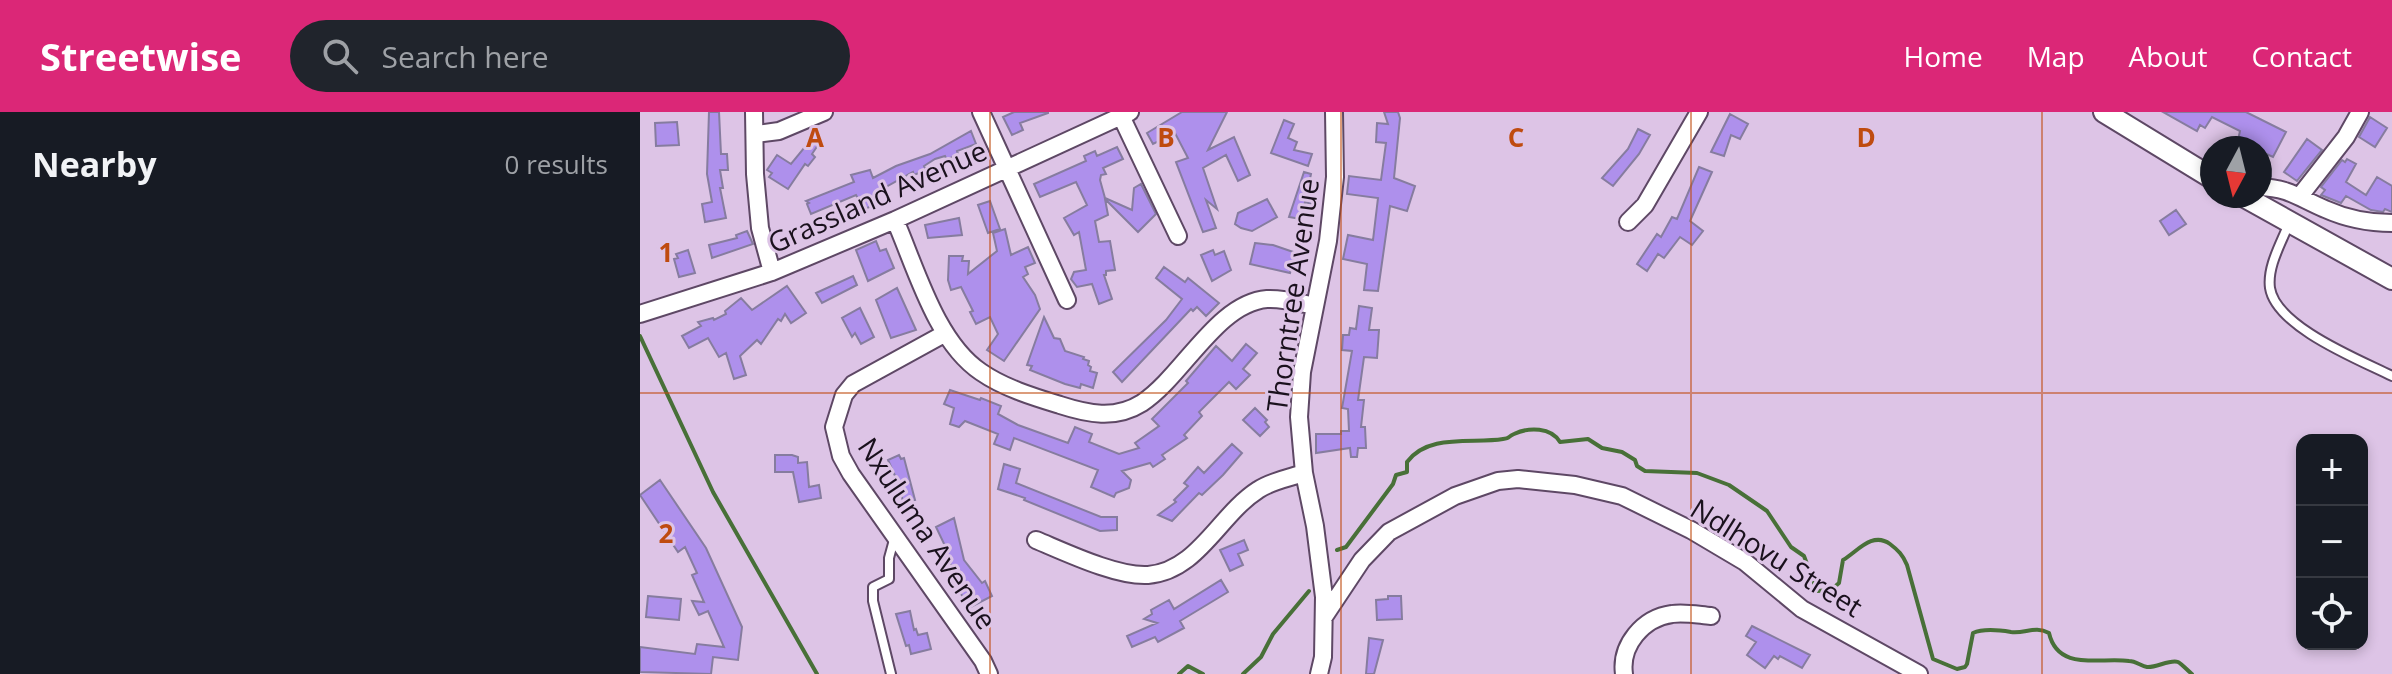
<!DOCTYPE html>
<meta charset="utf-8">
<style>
:root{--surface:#171b24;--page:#20242c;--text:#f1f3f6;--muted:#9ea1a6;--line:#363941;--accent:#db2777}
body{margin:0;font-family:"Open Sans",sans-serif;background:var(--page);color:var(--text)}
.controls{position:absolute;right:24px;bottom:24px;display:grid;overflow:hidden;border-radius:16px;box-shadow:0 4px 12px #0003}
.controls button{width:72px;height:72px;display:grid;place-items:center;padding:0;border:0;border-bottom:2px solid var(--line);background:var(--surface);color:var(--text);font:40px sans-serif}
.compass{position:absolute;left:1560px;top:24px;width:72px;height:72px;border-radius:50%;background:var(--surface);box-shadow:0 4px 12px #0003;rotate:187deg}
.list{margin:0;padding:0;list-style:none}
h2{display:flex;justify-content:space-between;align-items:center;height:104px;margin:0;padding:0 32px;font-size:34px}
h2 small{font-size:26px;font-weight:400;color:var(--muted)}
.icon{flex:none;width:44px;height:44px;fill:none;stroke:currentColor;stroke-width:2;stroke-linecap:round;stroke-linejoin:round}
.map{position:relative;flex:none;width:1752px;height:562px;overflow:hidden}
header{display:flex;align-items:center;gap:48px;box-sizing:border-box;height:112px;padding:0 40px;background:var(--accent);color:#fff}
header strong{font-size:38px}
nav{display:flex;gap:44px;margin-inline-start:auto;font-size:28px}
.search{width:560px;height:72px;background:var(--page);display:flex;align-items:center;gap:20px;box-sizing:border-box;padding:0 28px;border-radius:44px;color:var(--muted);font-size:30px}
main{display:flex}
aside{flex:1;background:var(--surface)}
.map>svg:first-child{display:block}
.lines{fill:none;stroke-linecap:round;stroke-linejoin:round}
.stream{stroke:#487038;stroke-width:4}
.building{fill:#ae90ec;stroke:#867c9f;stroke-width:2}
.service-casing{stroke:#5e4865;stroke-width:12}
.minor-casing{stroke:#5e4865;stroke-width:20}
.tertiary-casing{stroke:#5e4865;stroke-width:24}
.service{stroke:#fff;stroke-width:8}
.minor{stroke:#fff;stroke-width:16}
.tertiary{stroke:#fff;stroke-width:20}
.grid{fill:none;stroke:#bf4b0f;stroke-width:2;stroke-opacity:0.55}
.labels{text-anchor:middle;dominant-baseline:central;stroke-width:6;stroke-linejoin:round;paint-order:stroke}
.street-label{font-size:28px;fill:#1a111d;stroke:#ddc4e6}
.grid-label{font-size:26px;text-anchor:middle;font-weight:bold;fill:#bf4b0f;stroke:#ddc4e6;stroke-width:6;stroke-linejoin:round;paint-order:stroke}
</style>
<header>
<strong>Streetwise</strong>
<div class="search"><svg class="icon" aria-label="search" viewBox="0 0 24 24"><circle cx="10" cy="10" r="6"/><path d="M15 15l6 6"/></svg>Search here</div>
<nav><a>Home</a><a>Map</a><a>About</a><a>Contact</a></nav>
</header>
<main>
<aside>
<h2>Nearby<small>0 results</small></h2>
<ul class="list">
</ul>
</aside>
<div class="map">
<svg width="1752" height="562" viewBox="0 0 1752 562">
<rect width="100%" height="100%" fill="#ddc4e6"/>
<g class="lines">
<path class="stream" d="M0,224L73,380L177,562
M697,438L706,435L753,372L756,363L767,360V350C788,321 833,332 863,327C871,326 867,325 874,322C889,315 911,315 920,330L948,327L962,336L982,340L995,348L997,354L1005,359L1057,361L1089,373L1127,399L1151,435L1164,444L1177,479L1191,478L1199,471L1203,448C1217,440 1232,419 1250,432C1258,438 1263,443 1267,453L1293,547L1317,557L1325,555L1327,552L1333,521C1344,516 1359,518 1371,520C1385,522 1395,513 1409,521C1418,560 1460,545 1489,549C1496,549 1501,554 1507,555C1516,556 1530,547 1538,550C1542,552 1548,559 1552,562
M539,562L548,554L563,562
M603,562L621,545L633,522L669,479"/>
</g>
<path class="building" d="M69,0H79L81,42H87L88,58H80L83,76H80L86,106L65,110L62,92L72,90L67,62Z
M374,0H408V1L380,11L383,18L372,23L363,5Z
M542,0H587L568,38L594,25L610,63L598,69L586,43L563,56L577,97L566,88L576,116L563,120L536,50L548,46L535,21L513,32L507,21Z
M744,0H758L760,6L754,66L775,74L767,99L750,94L738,179L724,178L727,152L703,147L708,123L733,128L738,86L707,82L709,64L741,68L746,31L736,30L737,11L748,12Z
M1523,0H1606L1646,20L1633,45L1620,39V36H1614L1598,28L1600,19L1572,5L1565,16L1560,13L1557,19Z
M1090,2L1108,12L1100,27L1091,23L1084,44L1071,40Z
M1730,5L1747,16L1735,35L1719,25Z
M644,8L654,12L648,26L657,30L654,38L672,42L668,54L631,41Z
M37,10L39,33L16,34L15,11Z
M998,17L1010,23L999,42L973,74L962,66L988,37Z
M331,19L336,32L317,39L318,42L307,48L305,44L295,47L284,54L286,58L274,63L273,60L237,80L241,91L224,97L216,83L171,102L167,92L169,91L166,89L214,70L211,63L230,58L233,66L256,54L290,42Z
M173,25L180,30L172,42L175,45L168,54L165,52L148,77L129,65L132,61L127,58L137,43L151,52Z
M1667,27L1682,38L1657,69L1644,60Z
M477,35L483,47L463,56L466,62L461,63L460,68L465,86L492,98L494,76L501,72L516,102L498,120L465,87L468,103L455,109L459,130L470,129L475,158L466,159V163H464L472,187L459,192L452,172L437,175L431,167L434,160L446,158L439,120L434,123L424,106L447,93L436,70L400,85L394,72L446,49L444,44L455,39L457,44Z
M1707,47L1716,52L1706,70L1726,83L1737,65L1752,74V100L1745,97L1743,100L1731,98L1706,84L1701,91L1681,83L1685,78L1681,75L1702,48L1705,50Z
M1059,55L1072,60L1050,109L1063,119L1052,133L1040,125L1024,146L1018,142L1007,159L997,152L1017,122L1021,125L1032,105L1037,107Z
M664,60L671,62L668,76L676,78L671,92L665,90L661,107L649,105Z
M627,87L637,105L612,119L601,116L595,112L598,101Z
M350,89L360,117L348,121L338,93Z
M1536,98L1546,112L1529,123L1520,109Z
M319,106L322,123L288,126L285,113Z
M365,117L371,143L388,135L395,151L385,155L388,162L383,165L395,183L400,197L364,249L347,238L358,222L350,205L336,212L330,200L333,199L321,175L311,178L308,168L309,144H323L322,149H329L328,162L357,139L353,121Z
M107,119L113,132L72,146L69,133L97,126L96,123Z
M236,129L240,139L246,137L254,156L228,169L216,138Z
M615,131L633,133L659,142L655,155L652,154L650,161L610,152Z
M48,138L55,161L39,165L34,147L38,146L36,142Z
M573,138L575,143L584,139L591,158L572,169L561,143Z
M524,155L545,170L548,166L579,191L566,204L557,195L553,199L551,197L482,270L473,260L526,208L542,187L516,166Z
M213,164L217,173L182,191L176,181Z
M147,174L166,201L151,211L145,202L141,209L138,207L121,232L117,228L100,244L106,263L94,267L86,241L79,245L68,226L49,236L42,224L61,214L58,210L73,206L74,208L86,202L85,199L101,186L112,198Z
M257,176L276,218L251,226L236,188Z
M719,194L732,196L729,218H739L737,246L724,245L718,288H724L721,315H725L726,336H718L717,345H711L710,336L676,341V322H701V319H709L708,297L702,296L712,239L702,238L703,223H709L710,216L716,217Z
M220,196L234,225L221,232L215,221L212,225L202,206Z
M404,205L414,226L420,227L425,239L444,245L443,247L449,249L448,253L451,255L450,259L457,261L453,276L441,272L440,276L425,272L390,258L392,254L387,253Z
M606,232L617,241L603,257L610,263L596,277L589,270L559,300L562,304L544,323L547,326L522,343L525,347L513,355L510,351L482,359L491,368L489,376L476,381L474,385L451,375L458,358L374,326L370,338L354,332L358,322L325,309L319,315L310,312L314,296L304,292L310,278L340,288L341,286L361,294L358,302L378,313L428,331L435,315L452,322L449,330L479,342L499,336L495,331L519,314L512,307L548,271L546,269L576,234L592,249Z
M615,296L627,308L625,310L629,315L620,324L603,308Z
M592,332L602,341L583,363L562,383L559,381L532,409L518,403L536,390L534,388L548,374L544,371L558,355L564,361Z
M135,343H152L158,345V351L167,350L169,375L179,373L181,386L159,390L153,360H135Z
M259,343L261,347L264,346L275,388L263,390L260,375L248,348Z
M364,352L380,357L376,371L461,405H477V418L460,419L384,388L385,386L358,377Z
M20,368L66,436L102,515L98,548L73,545L71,562L0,560V535L55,542L57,532L84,535L68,499L59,503L52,489L64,490L52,463L57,461L45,435L38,440L0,383Z
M314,406L324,448L342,471L345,469L352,484L329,496L320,480L328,475L301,440L307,438L296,415Z
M604,428L608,438L598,442L603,453L590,459L580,438Z
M581,468L588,480L540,509L544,516L518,530L515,525L492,535L487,524L517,511L504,507L512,502L511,498L529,488L534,497Z
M8,484L41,487L39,508L6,505Z
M748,484H761L762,507L737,508L736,488L748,487Z
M270,499L274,518L276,517L278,523L287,521L291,537L271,542L269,533L266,534L256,502Z
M1112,514L1170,543L1162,556L1140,544L1138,547L1134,544L1125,556L1107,543L1116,530L1106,524Z
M729,526L743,528L734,562H726Z"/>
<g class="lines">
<defs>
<path id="service" d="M1649,111C1642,130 1627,154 1630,176C1636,215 1720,248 1752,264
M251,562L233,489V475L249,467V446L255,424"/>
<path id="minor" d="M114,0L115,62L120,116L132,160
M341,0L427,188
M481,4L538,124
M116,22L139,19L184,0
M1620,75C1649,76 1659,86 1685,97C1705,106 1729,111 1752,111
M1660,84L1706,25L1720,0
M255,108C276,156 296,230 341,260C364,276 394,285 420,293C448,302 475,308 502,291C543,264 577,191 627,187C643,186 660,191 675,194
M988,110L1005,93L1059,0
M0,202L132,160L255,108L490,0
M304,222L213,272L204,283L194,315L201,344L211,362L343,549L349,562
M396,428C425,440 477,465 508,463C558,459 579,403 618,378C631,369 649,366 664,361
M684,505L722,448L749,420L815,384L858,369L878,367L935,373L982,384L1051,418L1105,450L1162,497L1279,562
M679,562L683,545L684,485L675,414L664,361L659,305L662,260L688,129L695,65L694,0
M984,562C980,533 1003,506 1032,502C1044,500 1059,503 1071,504"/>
<path id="tertiary" d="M1464,0L1572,66
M1603,84L1752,167"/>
</defs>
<use href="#service" class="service-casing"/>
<use href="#minor" class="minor-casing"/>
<use href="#tertiary" class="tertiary-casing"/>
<use href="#service" class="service"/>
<use href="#minor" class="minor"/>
<use href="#tertiary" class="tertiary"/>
</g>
<path class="grid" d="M350,0V562M701,0V562M1051,0V562M1402,0V562M0,281H1752"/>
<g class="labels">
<g class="street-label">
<text transform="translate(237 84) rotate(-24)">Grassland Avenue</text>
<text transform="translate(652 183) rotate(-82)">Thorntree Avenue</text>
<text transform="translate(288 421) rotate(56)">Nxuluma Avenue</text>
<text transform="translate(1137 445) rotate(32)">Ndlhovu Street</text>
</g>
</g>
<g class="grid-label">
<text x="175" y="35">A</text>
<text x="526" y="35">B</text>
<text x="876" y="35">C</text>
<text x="1226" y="35">D</text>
<text x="26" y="150">1</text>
<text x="26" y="431">2</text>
</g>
</svg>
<div class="controls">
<button>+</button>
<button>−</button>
<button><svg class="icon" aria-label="locate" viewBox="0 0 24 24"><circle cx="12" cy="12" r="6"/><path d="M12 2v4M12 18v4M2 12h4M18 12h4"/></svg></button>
</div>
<svg class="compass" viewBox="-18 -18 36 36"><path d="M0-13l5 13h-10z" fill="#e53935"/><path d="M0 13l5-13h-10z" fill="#9ea1a6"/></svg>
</div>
</main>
